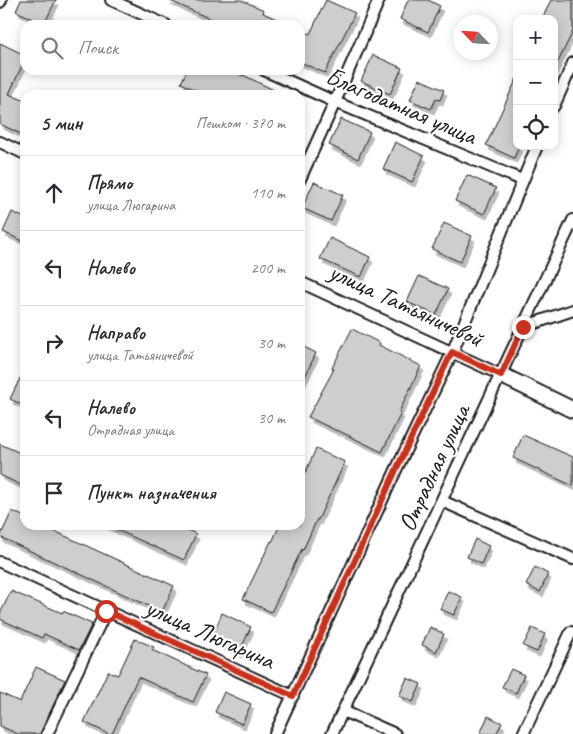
<!DOCTYPE html>
<html lang="ru">
<meta charset="utf-8">
<style>
:root{--surface:#fff;--page:#f7f7f7;--text:#2b2b33;--muted:#7c7c81;--line:#e1e1e2}
body{margin:0;font-family:Caveat,sans-serif;background:var(--page);color:var(--text)}
.controls{position:absolute;right:15px;top:15px;display:grid;overflow:hidden;border-radius:10px;box-shadow:0 2px 12px #0003}
.controls button{width:45px;height:45px;display:grid;place-items:center;padding:0;border:0;border-bottom:1px solid var(--line);background:var(--surface);color:var(--text);font:25px sans-serif}
.compass{position:absolute;left:453px;top:15px;width:45px;height:45px;border-radius:50%;background:var(--surface);box-shadow:0 2px 12px #0003;rotate:295deg}
.stop{position:absolute;width:15px;height:15px;margin:-11px;border:4px solid #c8321e;border-radius:50%;background:#fff}
.stop.end{background:#c8321e;border-color:#fff;box-shadow:0 1px 5px #0008}
.list{margin:0;padding:0;list-style:none}
h2{display:flex;justify-content:space-between;align-items:center;height:65px;margin:0;padding:0 20px;font-size:21px}
h2 small{font-size:16px;font-weight:400;color:var(--muted)}
.list li{display:grid;grid-template-columns:32px 1fr auto;gap:15px;align-items:center;box-sizing:border-box;height:75px;padding:0 20px;border-top:1px solid var(--line)}
.list b{display:block;font-size:19px;white-space:nowrap}
.list p{margin:0;font-size:16px;white-space:nowrap;color:var(--muted)}
.list em{font-size:16px;font-style:normal;color:var(--muted)}
.icon{flex:none;width:28px;height:28px;fill:none;stroke:currentColor;stroke-width:2;stroke-linecap:round;stroke-linejoin:round}
.map{position:relative;flex:none;width:573px;height:734px;overflow:hidden}
.search{position:absolute;background:var(--surface);box-shadow:0 2px 12px #0003;left:20px;top:20px;width:285px;height:55px;display:flex;align-items:center;gap:12px;box-sizing:border-box;padding:0 18px;border-radius:15px;color:var(--muted);font-size:19px}
.panel{position:absolute;background:var(--surface);box-shadow:0 2px 12px #0003;left:20px;top:90px;width:285px;height:440px;border-radius:15px}
.map>svg:first-child{display:block}
.building{fill:#cecece;stroke:#1c1c1c;filter:url(#shadow)}
.lines{fill:none;stroke-linecap:round;stroke-linejoin:round}
.street-casing{stroke:#1c1c1c;stroke-width:14}
.secondary-casing{stroke:#1c1c1c;stroke-width:19}
.street{stroke:#fff;stroke-width:10}
.secondary{stroke:#fff;stroke-width:15}
.route{stroke:#c8321e;stroke-width:6}
.labels{text-anchor:middle;dominant-baseline:central;stroke-width:4.5;stroke-linejoin:round;paint-order:stroke}
.street-label{font-size:25px;fill:#1c1c1c;stroke:#fff}
</style>
<div class="map">
<svg width="573" height="734" viewBox="0 0 573 734">
<defs>
<filter id="shadow"><feDropShadow dx="3" dy="5" stdDeviation="0" flood-color="#0004"/></filter>
</defs>
<rect width="100%" height="100%" fill="#fff"/>
<filter id="ink" filterUnits="userSpaceOnUse"><feTurbulence type="fractalNoise" baseFrequency=".02" numOctaves="2"/><feDisplacementMap in="SourceGraphic" scale="10" xChannelSelector="R" yChannelSelector="G"/><feConvolveMatrix kernelMatrix="1 2 1 2 8 2 1 2 1" color-interpolation-filters="sRGB"/></filter>
<g filter="url(#ink)">
<path class="building" d="M21,0H56L44,24L16,11Z
M168,0H241L264,10L263,13L290,25H224Z
M326,0L355,13L325,73L300,62V30L310,34Z
M408,0H428L440,6L428,32L400,19Z
M551,0H573V31L554,70V19H542Z
M0,43L25,55V59L9,94L25,101V136L0,124Z
M373,55L402,68L390,94L361,81Z
M187,70H230L243,76V75L284,95H206L181,83Z
M517,78V146H519L514,158L486,145Z
M419,79L444,90L440,100L436,99L431,109L410,100Z
M341,119L370,132L358,159L329,145Z
M395,142L424,156L412,182L383,169Z
M467,175L496,188L484,214L455,201Z
M314,182L343,195L331,221L302,208Z
M12,212L25,218V242L3,232Z
M444,223L472,236L460,262L432,249Z
M330,238L370,257L361,277L320,259Z
M419,276L448,289L436,315L407,302Z
M352,329L380,343L379,345L421,366L399,412L401,413L382,452L337,430V431L308,417L334,369L332,368Z
M300,345L316,353L300,387Z
M25,368V406L10,399Z
M523,435L573,457V486L513,458Z
M0,444L25,455V487L0,475Z
M316,449L345,462L318,520L317,519L303,550L302,549L271,612L243,599L271,541L272,542L280,525H300V484Z
M12,511L25,517V525H41L174,586L162,612L0,537Z
M106,525H177L196,534L184,560Z
M475,539L489,546L481,564L467,557Z
M535,567L548,574L540,592L526,585Z
M11,591L62,613L63,611L92,624L79,650L44,634L42,638L0,619V614Z
M448,591L462,597L454,615L440,609Z
M222,613L251,627L239,653L211,640Z
M430,627L444,634L436,652L422,645Z
M532,628L545,634L537,652L523,646Z
M135,639L154,647L152,650L206,675L193,702L138,677L112,734H109L84,722L108,671L118,675Z
M36,667L65,680L40,734H18L0,726V693L20,702Z
M511,669L524,675L516,693L502,687Z
M407,678L421,684L413,702L399,696Z
M224,692L251,704L242,724L215,712Z
M488,716L502,723L496,734H480Z"/>
<g class="lines">
<defs>
<path id="street" d="M111,0L166,25
M0,2L1,0
M264,70L335,102L522,180
M554,106L573,63
M0,142L25,154
M300,179L335,102L379,0
M300,282L501,375
M523,327L573,310
M442,501L573,559
M0,562L293,696
M343,711L395,734
M47,734L106,611
M275,734L396,470L452,353L537,146
M332,734L573,220
M523,734L571,632"/>
<path id="secondary" d="M501,375L573,410"/>
</defs>
<use href="#street" class="street-casing"/>
<use href="#secondary" class="secondary-casing"/>
<use href="#street" class="street"/>
<use href="#secondary" class="secondary"/>
</g>
</g>
<g class="lines" filter="url(#ink)">
<path class="route" d="M106,611L293,696L396,470L452,352L501,375L523,327"/>
</g>
<g class="labels">
<g class="street-label">
<text transform="translate(401 106) rotate(23)">Благодатная улица</text>
<text transform="translate(406 305) rotate(25)">улица Татьяничевой</text>
<text transform="translate(434 468) rotate(-65)">Отрадная улица</text>
<text transform="translate(210 634) rotate(24)">улица Люгарина</text>
</g>
</g>
</svg>
<div class="controls">
<button>+</button>
<button>−</button>
<button><svg class="icon" aria-label="locate" viewBox="0 0 24 24"><circle cx="12" cy="12" r="6"/><path d="M12 2v4M12 18v4M2 12h4M18 12h4"/></svg></button>
</div>
<svg class="compass" viewBox="-18 -18 36 36"><path d="M0-13l5 13h-10z" fill="#e53935"/><path d="M0 13l5-13h-10z" fill="#7c7c81"/></svg>
<div class="stop" style="left:106px;top:611px"></div>
<div class="stop end" style="left:523px;top:327px"></div>
<div class="search"><svg class="icon" aria-label="search" viewBox="0 0 24 24"><circle cx="10" cy="10" r="6"/><path d="M15 15l6 6"/></svg>Поиск</div>
<section class="panel">
<h2>5 мин<small>Пешком · 370 m</small></h2>
<ul class="list">
<li><svg class="icon" aria-label="ahead" viewBox="0 0 24 24"><path d="M12 20V5M6 11l6-6 6 6"/></svg><div><b>Прямо</b><p>улица Люгарина</p></div><em>110 m</em></li>
<li><svg class="icon" aria-label="left" viewBox="0 0 24 24"><path d="M17 20v-9H6M10 6l-5 5 5 5"/></svg><div><b>Налево</b></div><em>200 m</em></li>
<li><svg class="icon" aria-label="right" viewBox="0 0 24 24"><path d="M7 20v-9h11M14 6l5 5-5 5"/></svg><div><b>Направо</b><p>улица Татьяничевой</p></div><em>30 m</em></li>
<li><svg class="icon" aria-label="left" viewBox="0 0 24 24"><path d="M17 20v-9H6M10 6l-5 5 5 5"/></svg><div><b>Налево</b><p>Отрадная улица</p></div><em>30 m</em></li>
<li><svg class="icon" aria-label="arrive" viewBox="0 0 24 24"><path d="M6 21V4h12l-3 4 3 4H6"/></svg><div><b>Пункт назначения</b></div></li>
</ul>
</section>
</div>
